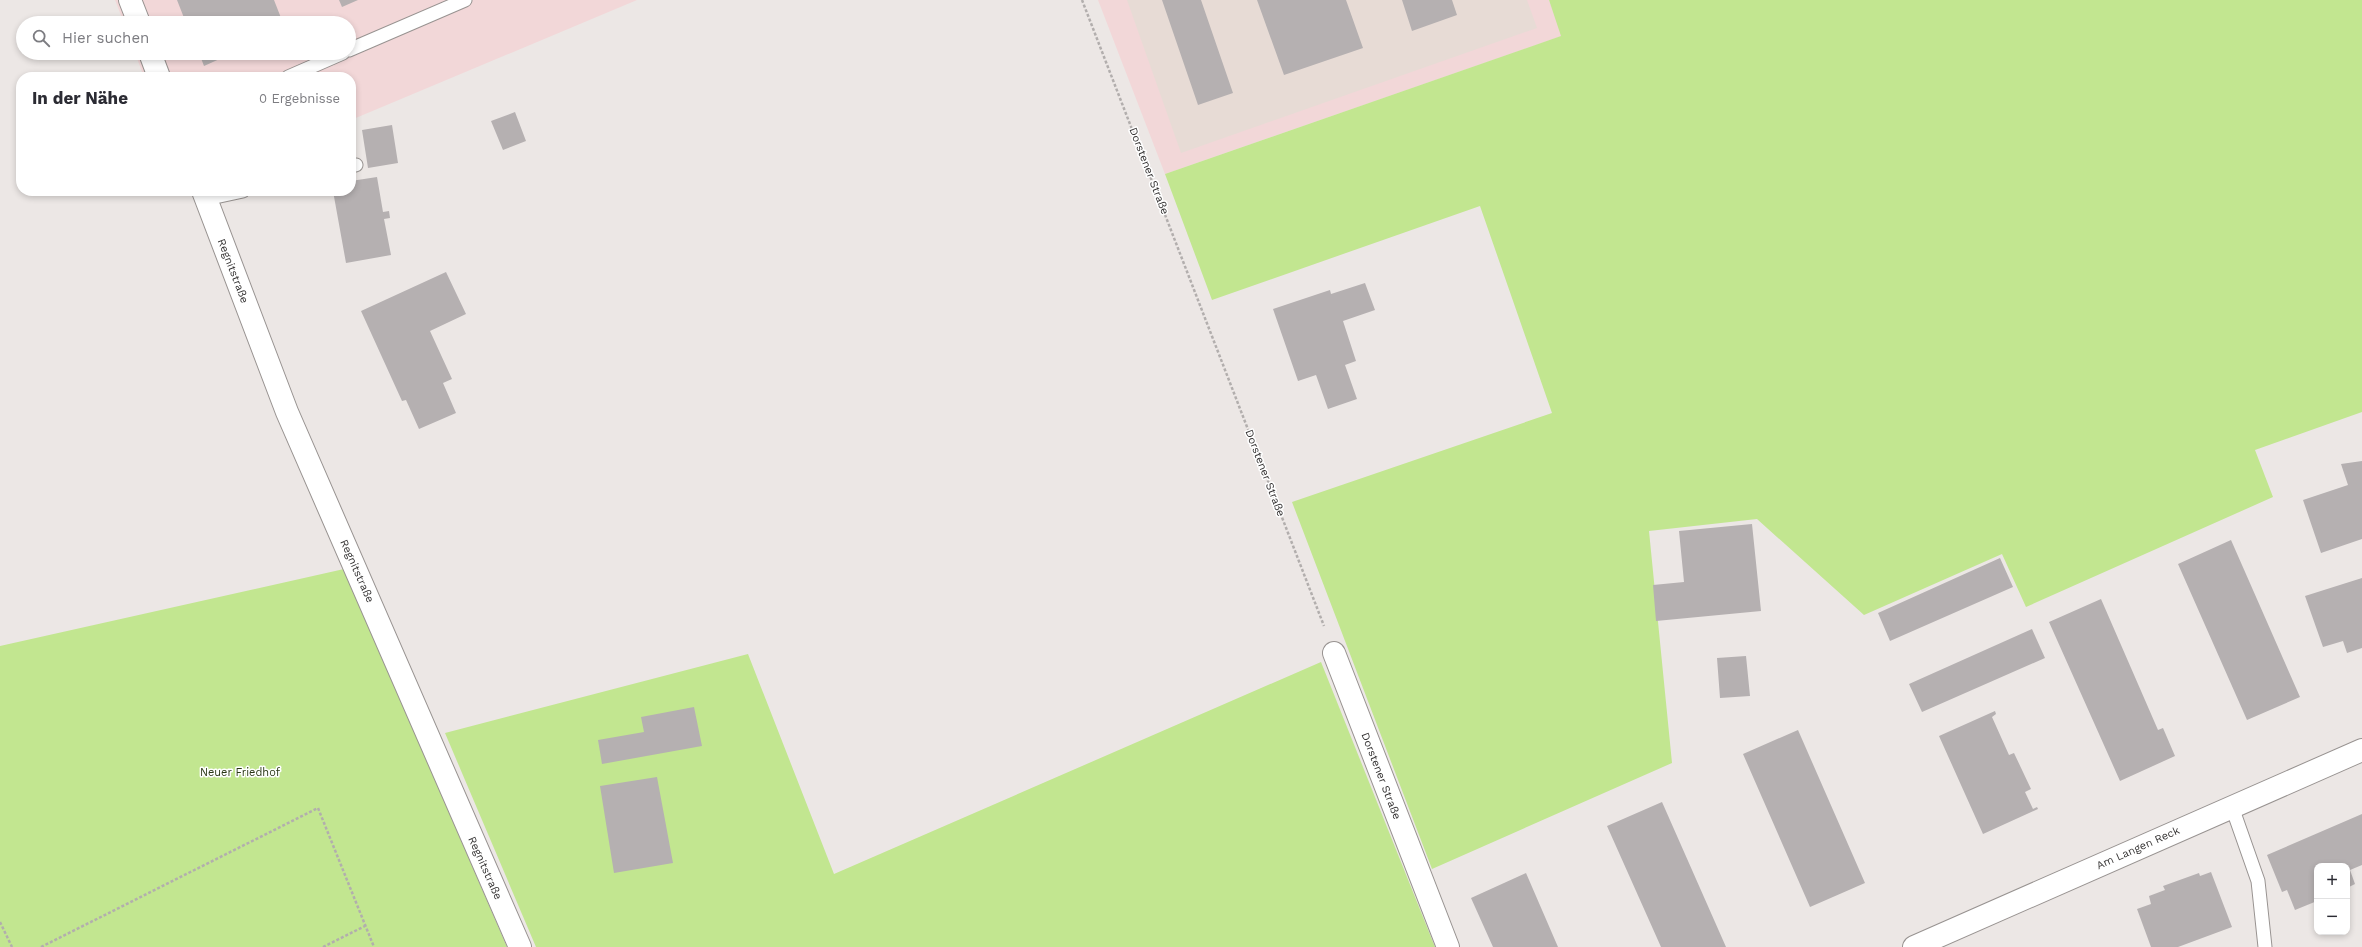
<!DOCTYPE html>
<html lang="de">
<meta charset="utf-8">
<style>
:root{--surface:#fff;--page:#f7f7f7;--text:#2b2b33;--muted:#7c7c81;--line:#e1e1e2}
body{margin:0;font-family:"Work Sans",sans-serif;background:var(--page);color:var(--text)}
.controls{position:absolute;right:12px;bottom:12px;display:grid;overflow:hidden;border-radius:8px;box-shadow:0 2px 6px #0003}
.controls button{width:36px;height:36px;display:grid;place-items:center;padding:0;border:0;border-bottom:1px solid var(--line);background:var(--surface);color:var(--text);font:20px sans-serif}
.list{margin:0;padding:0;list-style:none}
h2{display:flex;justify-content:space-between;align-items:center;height:52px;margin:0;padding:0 16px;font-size:17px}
h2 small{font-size:13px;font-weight:400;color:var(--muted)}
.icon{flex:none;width:22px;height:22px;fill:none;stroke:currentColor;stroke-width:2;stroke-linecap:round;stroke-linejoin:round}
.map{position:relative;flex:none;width:2362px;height:947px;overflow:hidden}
.search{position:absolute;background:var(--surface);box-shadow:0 2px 6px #0003;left:16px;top:16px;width:340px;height:44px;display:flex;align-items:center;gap:10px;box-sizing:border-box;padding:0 14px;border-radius:22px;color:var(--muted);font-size:15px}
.panel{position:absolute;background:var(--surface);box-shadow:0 2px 6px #0003;left:16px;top:72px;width:340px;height:124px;border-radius:16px}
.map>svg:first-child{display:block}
.commercial{fill:#f2d7d8}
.built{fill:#e7dbd5}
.green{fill:#c2e690}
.building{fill:#b5b0b1}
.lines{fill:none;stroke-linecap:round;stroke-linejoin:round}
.lane-casing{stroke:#989391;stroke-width:15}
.street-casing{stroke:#989391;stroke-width:24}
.path{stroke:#b2aead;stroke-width:2.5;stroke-dasharray:3 2;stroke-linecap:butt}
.lane{stroke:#fff;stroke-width:13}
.street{stroke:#fff;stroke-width:22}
.labels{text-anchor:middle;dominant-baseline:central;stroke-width:3;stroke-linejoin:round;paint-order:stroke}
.street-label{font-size:11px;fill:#363434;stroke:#fff}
.park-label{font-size:11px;fill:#293714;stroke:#fff}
</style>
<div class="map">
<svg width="2362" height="947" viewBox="0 0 2362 947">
<rect width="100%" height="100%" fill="#ece7e5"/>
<path class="commercial" d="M115,0H637L351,120V77H144L135,53H349V23H124Z
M1098,0H1549L1562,36L1165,174Z"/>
<path class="built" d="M1127,0H1527L1537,28L1181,153Z"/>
<path class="green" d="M1549,0H2362V412L2255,450L2273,497L2026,607L2002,554L1864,615L1757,519L1649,531L1672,763L1432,869L1292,502L1552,413L1480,206L1212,300L1165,174L1561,36Z
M344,569L507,947H0V646Z
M748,654L834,874L1321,662L1435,947H536L445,733Z"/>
<path class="building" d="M177,0H274L283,23H186Z
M339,0H358L342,7Z
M1162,0H1201L1233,93L1198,105Z
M1257,0H1346L1363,48L1284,75Z
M1402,0H1452L1457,15L1412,31Z
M199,53H233L204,66Z
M515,112L526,141L503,150L491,121Z
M392,125L398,163L368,168L362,130Z
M377,177L383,212L389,211L390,218L384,219L391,255L346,263L333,191H351V181Z
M446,272L466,314L430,331L452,379L443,383L456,413L419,429L406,400L402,401L361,311Z
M1365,283L1375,310L1343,321L1356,361L1345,365L1357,399L1328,409L1316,375L1298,381L1273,309L1330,290L1331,294Z
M2362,461V539L2321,553L2303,500L2348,485L2341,464Z
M1752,524L1761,611L1656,621L1653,585L1684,582L1679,531Z
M2231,540L2300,697L2247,720L2178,564Z
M2000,558L2013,587L1890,641L1878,613Z
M2362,578V648L2347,653L2343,641L2323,647L2305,596Z
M2101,599L2158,730L2163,728L2175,756L2120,781L2049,622Z
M2032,629L2045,658L1922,712L1909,684Z
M1746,656L1750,696L1720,698L1717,658Z
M694,707L702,746L602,764L598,740L644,732L641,717Z
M1995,711L1996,714L1992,717L2009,755L2014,753L2031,789L2025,792L2033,809L2037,807L2038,809L1983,834L1939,736Z
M1798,730L1865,883L1810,907L1743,754Z
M657,777L673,863L614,873L600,786Z
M1662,802L1726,947H1661L1607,826Z
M2362,814V865L2350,870L2355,884L2347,888V866H2317V901L2295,910L2287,890L2282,892L2267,855Z
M2211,872L2232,927L2178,947H2151L2137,909L2151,904L2149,896L2165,890L2163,886L2199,873L2200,876Z
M1526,873L1558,947H1493L1471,898Z"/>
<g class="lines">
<defs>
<path id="lane" d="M349,50L465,0
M288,77L343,53
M351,166L356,165
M206,199L243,191
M2232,807L2258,881L2265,947"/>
<path id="street" d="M130,0L139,23
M150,53L159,77
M203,191L287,412L520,947
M1334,653L1448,947
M1914,947L2362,750"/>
</defs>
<use href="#lane" class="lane-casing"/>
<use href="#street" class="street-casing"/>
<path class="path" d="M1082,0L1324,626
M0,922L12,947
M41,947L318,808L374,947
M323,947L365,926"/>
<use href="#lane" class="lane"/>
<use href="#street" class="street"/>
</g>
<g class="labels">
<g class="street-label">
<text transform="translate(1149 171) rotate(69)">Dorstener Straße</text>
<text transform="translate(233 271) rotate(69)">Regnitstraße</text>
<text transform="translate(1265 473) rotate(69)">Dorstener Straße</text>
<text transform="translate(357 571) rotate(66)">Regnitstraße</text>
<text transform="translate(1381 776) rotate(69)">Dorstener Straße</text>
<text transform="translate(2138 848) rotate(-24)">Am Langen Reck</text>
<text transform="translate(485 868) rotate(66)">Regnitstraße</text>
</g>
<g class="park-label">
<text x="240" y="772">Neuer Friedhof</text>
</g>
</g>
</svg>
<div class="controls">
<button>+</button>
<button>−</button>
</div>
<div class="search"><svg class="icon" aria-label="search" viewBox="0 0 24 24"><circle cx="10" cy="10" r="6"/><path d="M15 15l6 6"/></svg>Hier suchen</div>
<section class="panel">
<h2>In der Nähe<small>0 Ergebnisse</small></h2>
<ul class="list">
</ul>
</section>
</div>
